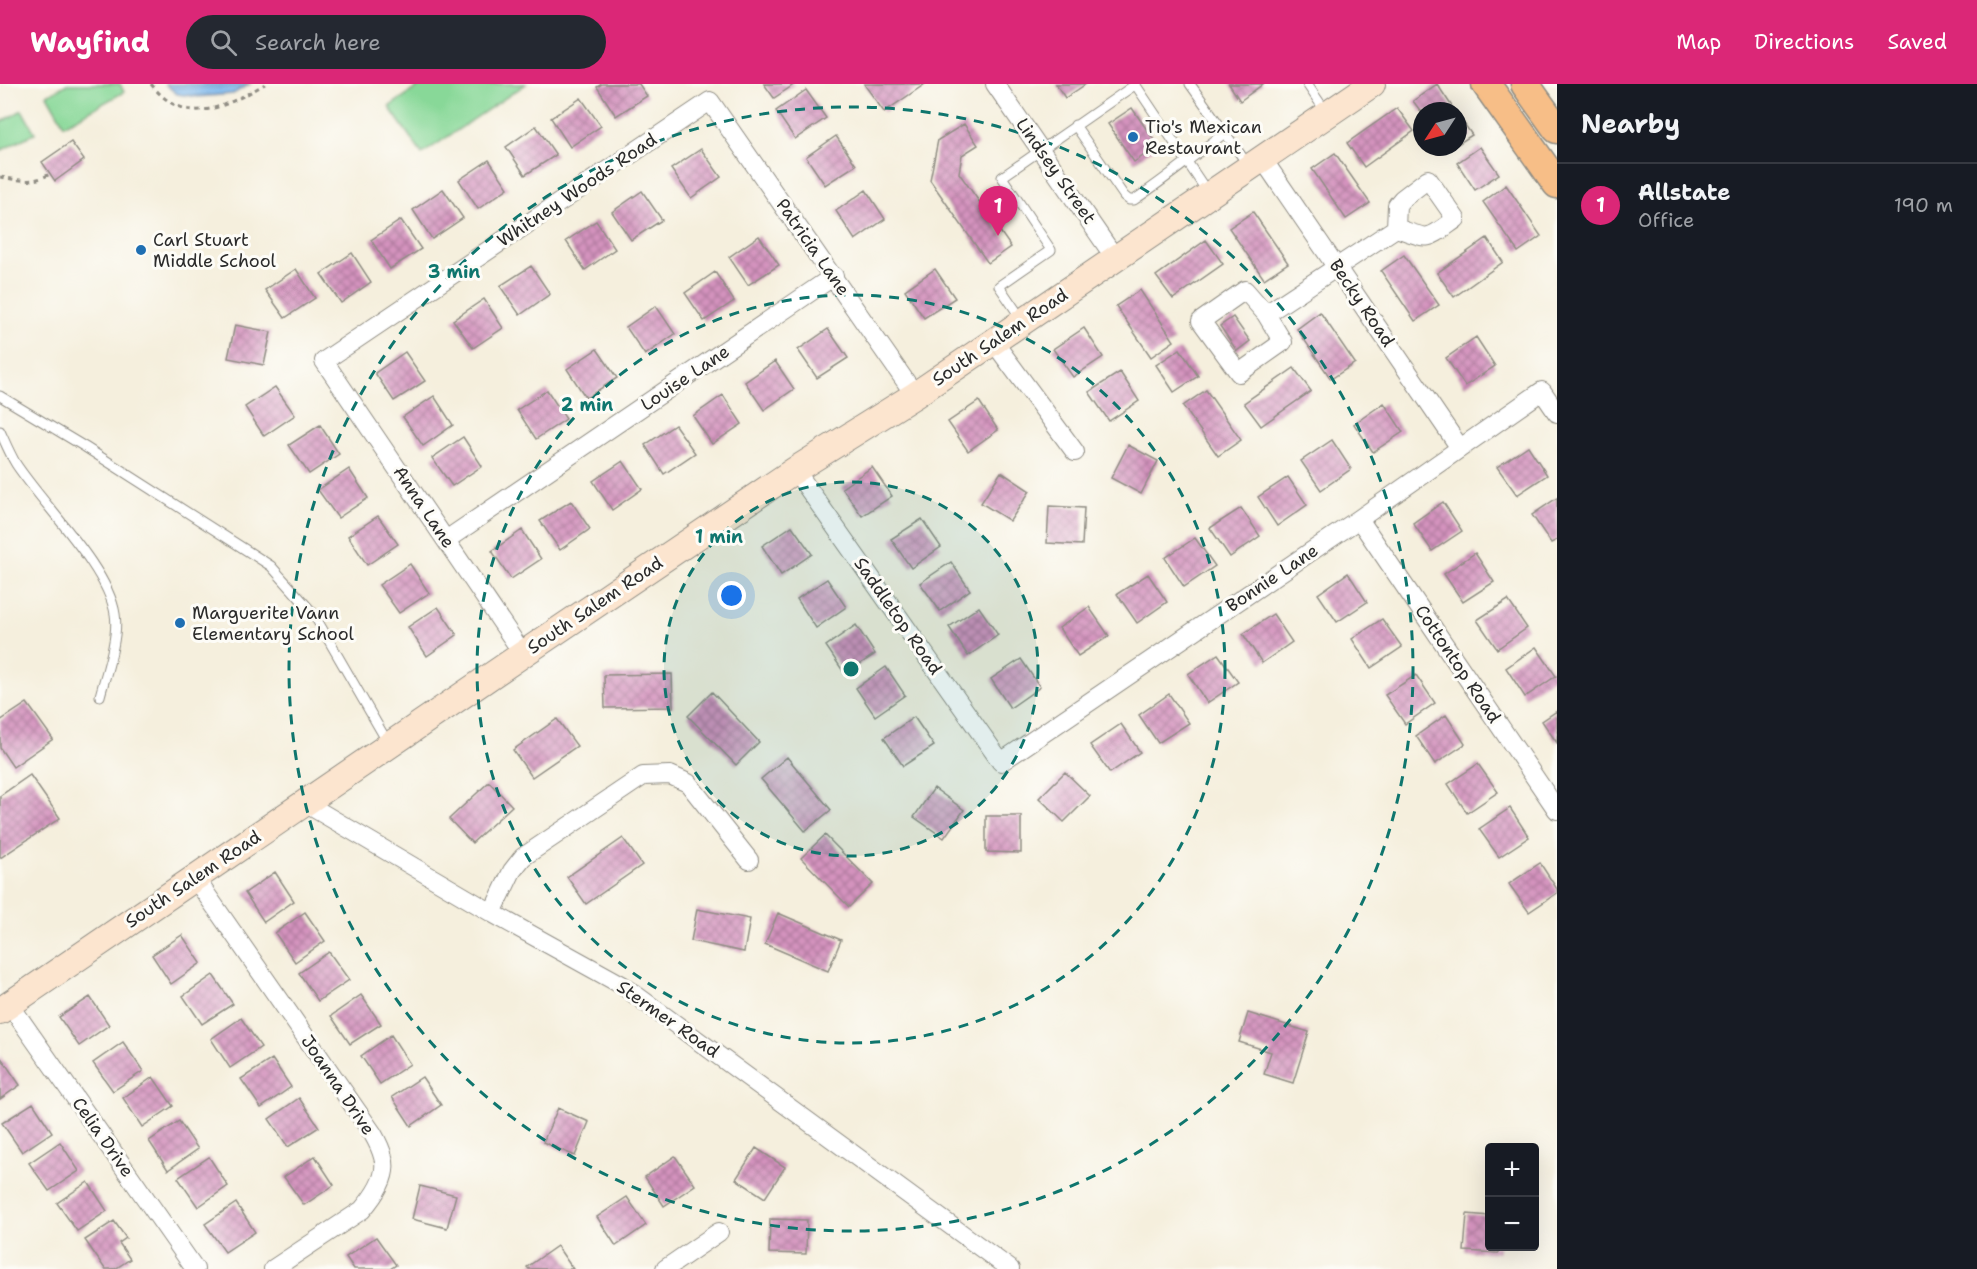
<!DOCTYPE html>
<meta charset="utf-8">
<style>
:root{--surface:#171b24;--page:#242831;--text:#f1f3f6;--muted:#9ea1a6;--line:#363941;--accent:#db2777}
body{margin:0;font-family:"Shantell Sans",sans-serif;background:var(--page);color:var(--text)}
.controls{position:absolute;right:18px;bottom:18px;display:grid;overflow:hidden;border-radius:6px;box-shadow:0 6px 24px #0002}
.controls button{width:54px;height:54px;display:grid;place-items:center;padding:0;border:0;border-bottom:2px solid var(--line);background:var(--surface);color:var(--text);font:30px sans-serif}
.compass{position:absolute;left:1413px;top:18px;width:54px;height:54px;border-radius:50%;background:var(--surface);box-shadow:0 6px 24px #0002;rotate:234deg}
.you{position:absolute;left:732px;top:512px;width:21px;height:21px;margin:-15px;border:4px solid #fff;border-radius:50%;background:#1a73e8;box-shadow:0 0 0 9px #1a73e833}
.badge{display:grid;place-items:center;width:39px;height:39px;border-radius:50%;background:var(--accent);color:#fff;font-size:20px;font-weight:700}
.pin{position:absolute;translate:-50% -50px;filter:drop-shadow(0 2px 3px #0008)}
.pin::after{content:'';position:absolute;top:32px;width:21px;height:18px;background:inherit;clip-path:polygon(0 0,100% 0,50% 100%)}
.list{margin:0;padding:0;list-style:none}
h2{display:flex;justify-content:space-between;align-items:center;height:78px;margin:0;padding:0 24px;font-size:26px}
h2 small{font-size:20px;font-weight:400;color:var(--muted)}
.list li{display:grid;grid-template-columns:39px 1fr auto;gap:18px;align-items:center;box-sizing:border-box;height:84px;padding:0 24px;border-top:2px solid var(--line)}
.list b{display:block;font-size:22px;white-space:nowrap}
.list p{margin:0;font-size:20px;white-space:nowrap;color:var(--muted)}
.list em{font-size:20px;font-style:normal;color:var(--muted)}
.icon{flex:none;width:33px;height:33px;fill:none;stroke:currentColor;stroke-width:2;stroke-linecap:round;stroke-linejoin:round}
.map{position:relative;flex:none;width:1557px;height:1185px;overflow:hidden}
header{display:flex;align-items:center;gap:36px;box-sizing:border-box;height:84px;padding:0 30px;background:var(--accent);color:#fff}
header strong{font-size:28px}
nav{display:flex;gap:33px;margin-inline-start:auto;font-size:21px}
.search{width:420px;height:54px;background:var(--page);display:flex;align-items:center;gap:15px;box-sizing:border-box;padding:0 21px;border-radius:33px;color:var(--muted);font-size:22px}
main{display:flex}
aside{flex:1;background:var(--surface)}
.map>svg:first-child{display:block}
.green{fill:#88d898;stroke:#5a8262;stroke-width:1.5}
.water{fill:url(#water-rules);stroke:#52708b;stroke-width:1.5}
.building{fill:url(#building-cross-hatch)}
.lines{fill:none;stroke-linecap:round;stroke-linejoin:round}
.service-casing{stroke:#908d84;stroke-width:11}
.minor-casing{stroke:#908d84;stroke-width:20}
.secondary-casing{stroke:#908d84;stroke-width:28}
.primary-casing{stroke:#908d84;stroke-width:31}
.path{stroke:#908d84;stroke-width:3;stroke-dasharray:4.5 4.5;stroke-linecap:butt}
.service{stroke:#fff;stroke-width:9}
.minor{stroke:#fff;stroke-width:18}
.secondary{stroke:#fce5cf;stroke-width:26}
.primary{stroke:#f7be87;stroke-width:28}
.ring{fill:none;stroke:#0f766e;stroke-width:3;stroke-dasharray:10 8}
.poi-dot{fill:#1f6fb2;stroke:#fdfcf7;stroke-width:2}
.labels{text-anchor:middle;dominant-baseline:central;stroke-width:6;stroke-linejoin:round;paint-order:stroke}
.poi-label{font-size:18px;fill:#2b2b2b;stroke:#fdfcf7;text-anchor:start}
.street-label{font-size:18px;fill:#2b2b2b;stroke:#fdfcf7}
.centre{fill:#0f766e;stroke:#fdfcf7;stroke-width:3}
.ring-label{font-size:18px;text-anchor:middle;font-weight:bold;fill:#0f766e;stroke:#fdfcf7;stroke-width:6;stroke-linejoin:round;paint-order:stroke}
</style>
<header>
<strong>Wayfind</strong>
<div class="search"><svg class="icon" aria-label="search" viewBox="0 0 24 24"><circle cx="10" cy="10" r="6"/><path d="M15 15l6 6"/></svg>Search here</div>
<nav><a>Map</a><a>Directions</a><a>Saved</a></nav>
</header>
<main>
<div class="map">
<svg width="1557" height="1185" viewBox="0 0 1557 1185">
<defs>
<pattern id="water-rules" width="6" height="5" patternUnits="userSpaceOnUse" patternTransform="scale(1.5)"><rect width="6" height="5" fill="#79b5eb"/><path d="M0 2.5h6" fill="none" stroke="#6393bf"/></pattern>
<pattern id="building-cross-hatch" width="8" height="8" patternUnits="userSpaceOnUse" patternTransform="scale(1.5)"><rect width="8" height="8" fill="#d493be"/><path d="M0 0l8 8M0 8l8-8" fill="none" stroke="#ac789b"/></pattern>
</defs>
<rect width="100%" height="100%" fill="#fdfcf7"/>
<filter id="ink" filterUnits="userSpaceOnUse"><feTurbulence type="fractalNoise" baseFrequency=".0167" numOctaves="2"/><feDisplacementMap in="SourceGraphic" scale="12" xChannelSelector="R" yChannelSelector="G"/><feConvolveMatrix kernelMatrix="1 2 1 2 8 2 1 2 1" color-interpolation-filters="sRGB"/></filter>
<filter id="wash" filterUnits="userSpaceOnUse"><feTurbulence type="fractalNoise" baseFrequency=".008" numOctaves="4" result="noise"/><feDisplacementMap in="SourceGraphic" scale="24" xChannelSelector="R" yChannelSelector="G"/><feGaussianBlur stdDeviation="1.35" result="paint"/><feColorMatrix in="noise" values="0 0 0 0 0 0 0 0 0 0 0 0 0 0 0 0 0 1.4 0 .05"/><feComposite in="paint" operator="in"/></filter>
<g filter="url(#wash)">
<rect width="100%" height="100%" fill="#f5efdd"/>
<path class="green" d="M67,0H120L124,8L64,41L47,11Z
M422,0H526L422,70L389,23Z
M22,26L35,49L0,67V39Z"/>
<path class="water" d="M165,0H250L233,10L198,13L177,10Z"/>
<g id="blocks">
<path class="building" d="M602,0H639L647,12L616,32L597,3Z
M764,0H795L774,14Z
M864,0H925L884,28Z
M1056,0H1086L1065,14Z
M1229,0H1263L1240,17Z
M1437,0L1455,27H1422V29L1413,17Z
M806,6L826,34L795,55L776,27Z
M581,14L601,42L570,63L551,34Z
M1132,24L1158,62L1134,78L1108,40Z
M1397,24L1414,47L1364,83L1347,59Z
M1458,31L1472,51L1458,60Z
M964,40L978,61L962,71L959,89L1011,163L988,179L930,96L938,56Z
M536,42L556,71L525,91L506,63Z
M836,52L856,81L825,101L806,73Z
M71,58L84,76L55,97L42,78Z
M1480,63L1499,90L1475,106L1457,79Z
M701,65L721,93L691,114L671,85Z
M1335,69L1370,119L1346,135L1312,85Z
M489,76L508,104L478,125L459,96Z
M1506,101L1541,152L1518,168L1483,118Z
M443,105L463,134L432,155L413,126Z
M866,106L885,135L855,156L836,127Z
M642,107L662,136L631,156L612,128Z
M1253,128L1288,179L1264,195L1229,144Z
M401,136L421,165L390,185L371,156Z
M596,137L615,165L585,186L566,157Z
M759,152L779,181L748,201L729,173Z
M1487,154L1503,178L1454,213L1437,189Z
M1206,156L1223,180L1173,215L1156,192Z
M352,169L371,198L341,219L321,190Z
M1404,171L1439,221L1415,237L1381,187Z
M531,182L550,210L520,231L500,202Z
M296,185L315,214L285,234L265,206Z
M935,185L955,214L924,234L905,206Z
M715,188L734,217L704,237L685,209Z
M1140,206L1174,257L1151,273L1116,222Z
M484,215L503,244L473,264L453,236Z
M656,222L675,250L645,271L626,243Z
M1320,228L1355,279L1331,295L1297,245Z
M1233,233L1250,257L1237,267L1220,242Z
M235,241L271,248L264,281L228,274Z
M1084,244L1103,273L1073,293L1053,265Z
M828,245L848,274L817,294L798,266Z
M1476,253L1495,282L1465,302L1446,274Z
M597,265L617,294L586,314L567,285Z
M1180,265L1198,292L1174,308L1156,281Z
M405,268L425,297L394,317L375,289Z
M775,277L794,305L764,326L745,298Z
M1294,284L1311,307L1261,342L1244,319Z
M1120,288L1139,317L1109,337L1089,308Z
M275,303L295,331L264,352L245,323Z
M547,306L566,335L536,355L517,326Z
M1206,306L1241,356L1218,372L1183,322Z
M723,311L742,340L712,360L693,332Z
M434,312L453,341L423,362L403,333Z
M979,317L998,346L968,367L948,338Z
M1384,319L1403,348L1373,368L1354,340Z
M320,341L339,370L309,390L289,361Z
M675,341L695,369L664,390L645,361Z
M463,353L482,382L452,402L432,374Z
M1332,356L1351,385L1321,406L1301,377Z
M1128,361L1158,377L1141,410L1111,394Z
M1528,362L1547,391L1517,411L1497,383Z
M623,377L642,405L612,426L593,397Z
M872,383L892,412L862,432L842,404Z
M349,385L368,414L338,434L318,406Z
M1001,388L1030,407L1010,437L981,419Z
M1288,393L1307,421L1277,442L1258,413Z
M1557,414V456L1551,459L1532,431Z
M571,417L590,445L560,466L540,437Z
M1443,418L1462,447L1432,467L1413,439Z
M1049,422L1084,424L1082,461L1047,459Z
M1241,424L1260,452L1230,473L1210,444Z
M378,432L398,460L367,481L348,452Z
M922,435L941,463L911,484L891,455Z
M792,442L812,470L781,491L762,462Z
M522,446L541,475L511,495L492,467Z
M1195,454L1215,482L1184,503L1165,474Z
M1475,469L1494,498L1463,518L1444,490Z
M951,478L970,506L940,527L920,499Z
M410,480L429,509L399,529L379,501Z
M1348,489L1367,518L1337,538L1318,510Z
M1148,490L1167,518L1137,539L1117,510Z
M827,495L846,523L816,544L797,515Z
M1508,516L1527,544L1497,565L1477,536Z
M438,523L457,551L427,572L408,543Z
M979,523L998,551L968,572L949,543Z
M1089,523L1109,552L1078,572L1059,544Z
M1273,530L1292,558L1262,579L1243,550Z
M1382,535L1402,563L1371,584L1352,555Z
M856,541L875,570L845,590L826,562Z
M1536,563L1556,592L1525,613L1506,584Z
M1218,570L1238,598L1207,619L1188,590Z
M1021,575L1040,603L1010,624L991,595Z
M886,583L905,611L875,632L856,604Z
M672,590L673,623L605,624L604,591Z
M1416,591L1435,619L1405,640L1385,611Z
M712,608L759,658L736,681L688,632Z
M1169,610L1189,639L1158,659L1139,631Z
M27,619L53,655L13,683L0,664V637Z
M1557,627V659L1542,637Z
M1446,631L1465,660L1435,680L1416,652Z
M914,633L934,662L903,682L884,654Z
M557,635L577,662L532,693L513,666Z
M1121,640L1140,668L1110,689L1090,661Z
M787,673L831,726L805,747L761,695Z
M1478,680L1498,708L1467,729L1448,700Z
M1065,688L1090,712L1064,738L1039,714Z
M30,691L60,734L0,774V712Z
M489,698L512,722L472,759L449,735Z
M934,704L964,726L944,754L914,733Z
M1510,724L1529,753L1499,773L1479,745Z
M986,732H1021V769L986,768Z
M825,751L873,800L849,823L801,774Z
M623,754L642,781L586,820L567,793Z
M1540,779L1557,805V809L1529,828L1509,800Z
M275,788L294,817L264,838L245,809Z
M697,825L750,835L744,868L691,857Z
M305,828L325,857L295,878L275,849Z
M778,829L841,856L828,887L765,860Z
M182,851L201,879L171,900L152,871Z
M329,868L349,896L318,917L299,889Z
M213,891L233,920L202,940L183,912Z
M361,911L381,940L350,960L331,932Z
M90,913L109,941L79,962L59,933Z
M1248,929L1309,948L1293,999L1264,990L1271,968L1239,958Z
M241,934L261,963L230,984L211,955Z
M391,951L410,980L380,1000L361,972Z
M123,958L143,987L113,1007L93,979Z
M0,972L20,1001L0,1015Z
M272,975L291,1003L261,1024L241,995Z
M153,993L173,1022L142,1043L123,1014Z
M422,993L441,1021L411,1042L392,1013Z
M299,1014L319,1043L288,1063L269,1035Z
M33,1019L52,1048L22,1068L2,1039Z
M558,1024L589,1038L575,1072L543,1058Z
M179,1037L198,1065L168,1086L149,1057Z
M60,1058L79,1087L49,1107L29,1079Z
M756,1064L785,1083L765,1114L736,1095Z
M315,1072L334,1101L304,1121L284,1093Z
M675,1072L695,1101L664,1122L645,1093Z
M209,1073L228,1102L198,1123L178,1094Z
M88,1098L107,1127L77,1147L57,1119Z
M420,1102L456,1111L447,1144L412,1135Z
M627,1113L646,1141L616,1162L597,1133Z
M236,1119L255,1148L225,1168L205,1140Z
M1467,1130L1490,1132V1162H1499V1169L1464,1167Z
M770,1135L807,1136L806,1170L769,1169Z
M114,1137L126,1154L119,1159L130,1175L115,1185H105L85,1156Z
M376,1153L396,1181L390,1185H354L346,1173Z
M557,1162L573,1185H529L527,1183Z"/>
</g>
</g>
<g filter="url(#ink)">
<use href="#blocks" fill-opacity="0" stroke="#908d84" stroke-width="1.5"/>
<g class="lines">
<defs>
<path id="service" d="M1135,0L1208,109
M1190,0L1248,81
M1307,0L1326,28
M1075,41L1124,112L1129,116H1134C1166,95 1194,71 1225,49
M1023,237L999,202L1051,166L1002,93L1136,0
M0,312L85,363L271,482L313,529L388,659
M0,347C5,358 10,370 16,380C43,421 108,484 115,530C119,553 106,589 100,612"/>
<path id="minor" d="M995,0L1115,174
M1262,74L1460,364
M1266,230L1245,206L1201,237L1239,289L1283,258L1266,230L1396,144C1432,156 1425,157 1456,135L1428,95L1402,115L1397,121L1396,144
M993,257L1075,368
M795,386L1001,678L1359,435L1542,307L1557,329
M1359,435L1557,726
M446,456L834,192
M523,570L324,277L710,17L915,311
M305,719L492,829L622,901L1010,1185
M195,794L373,1050C377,1057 381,1065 383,1073C389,1092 374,1112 362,1126L273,1185
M492,829L512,787L523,773L643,692L670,691L688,699L749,776
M10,921L195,1185
M665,1185L719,1148"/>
<path id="secondary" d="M0,927L523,570L795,386L915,311L1372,0"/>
<path id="primary" d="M1486,0L1557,100
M1525,0L1557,45"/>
</defs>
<use href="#service" class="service-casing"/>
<use href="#minor" class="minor-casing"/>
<use href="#secondary" class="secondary-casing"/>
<use href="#primary" class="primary-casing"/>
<path class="path" d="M151,0C186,45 225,23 265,0
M0,93C19,96 32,100 50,90"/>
<use href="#service" class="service"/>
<use href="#minor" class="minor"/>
<use href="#secondary" class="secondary"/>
<use href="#primary" class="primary"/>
</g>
</g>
<circle cx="851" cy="585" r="187" fill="#0f766e" fill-opacity=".12"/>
<g class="ring">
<circle cx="851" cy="585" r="187"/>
<circle cx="851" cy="585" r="374"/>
<circle cx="851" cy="585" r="562"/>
</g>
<g class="poi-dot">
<circle cx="1133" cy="53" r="6"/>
<circle cx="141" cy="166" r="6"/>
<circle cx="180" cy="539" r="6"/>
</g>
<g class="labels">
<g class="poi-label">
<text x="1145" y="43">Tio's Mexican<tspan x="1145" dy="21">Restaurant</tspan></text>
<text x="153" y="156">Carl Stuart<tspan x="153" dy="21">Middle School</tspan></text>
<text x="192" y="529">Marguerite Vann<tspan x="192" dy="21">Elementary School</tspan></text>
</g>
<g class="street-label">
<text transform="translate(1056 87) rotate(55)">Lindsey Street</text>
<text transform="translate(577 106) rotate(-34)">Whitney Woods Road</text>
<text transform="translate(813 163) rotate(55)">Patricia Lane</text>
<text transform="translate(1362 219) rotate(56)">Becky Road</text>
<text transform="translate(1000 253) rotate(-34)">South Salem Road</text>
<text transform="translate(685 294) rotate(-34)">Louise Lane</text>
<text transform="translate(424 423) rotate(56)">Anna Lane</text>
<text transform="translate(1272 494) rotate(-34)">Bonnie Lane</text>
<text transform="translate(595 521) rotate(-34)">South Salem Road</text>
<text transform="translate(898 532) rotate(55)">Saddletop Road</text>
<text transform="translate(1458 580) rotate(56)">Cottontop Road</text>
<text transform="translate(193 795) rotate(-34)">South Salem Road</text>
<text transform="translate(668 935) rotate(35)">Stermer Road</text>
<text transform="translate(338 1001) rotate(56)">Joanna Drive</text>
<text transform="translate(103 1053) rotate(55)">Celia Drive</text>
</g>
</g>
<circle cx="851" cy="585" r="9" class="centre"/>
<g class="ring-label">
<text x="454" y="194">3 min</text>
<text x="587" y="327">2 min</text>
<text x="719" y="459">1 min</text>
</g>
</svg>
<div class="controls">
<button>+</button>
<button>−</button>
</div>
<svg class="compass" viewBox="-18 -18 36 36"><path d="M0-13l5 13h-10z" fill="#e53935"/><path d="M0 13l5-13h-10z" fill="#9ea1a6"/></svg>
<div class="you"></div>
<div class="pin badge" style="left:998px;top:152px">1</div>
</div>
<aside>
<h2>Nearby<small></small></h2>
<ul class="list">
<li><span class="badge">1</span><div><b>Allstate</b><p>Office</p></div><em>190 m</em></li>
</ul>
</aside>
</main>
